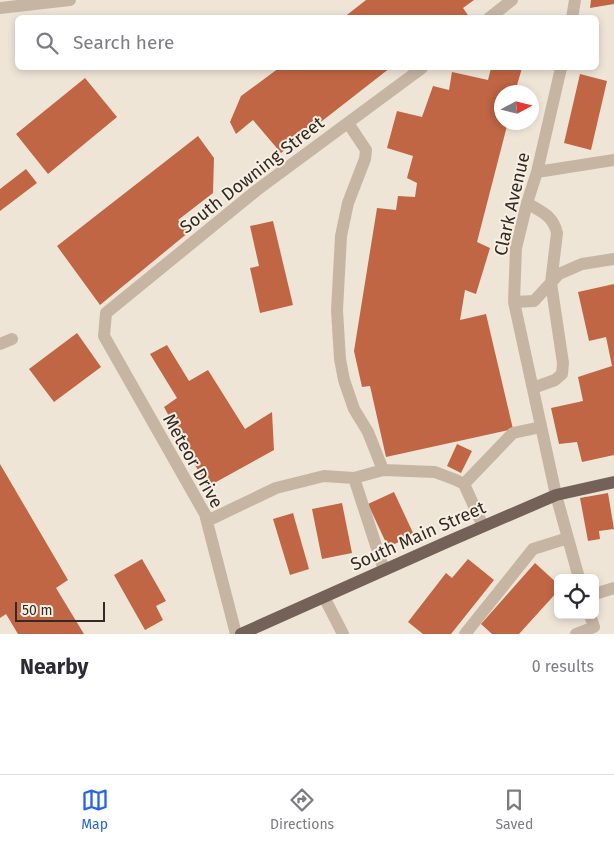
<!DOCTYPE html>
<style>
:root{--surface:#fff;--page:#f2f2f3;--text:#2b2b33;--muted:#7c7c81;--line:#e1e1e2;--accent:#2563eb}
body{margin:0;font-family:"Fira Sans",sans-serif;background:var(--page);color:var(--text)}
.controls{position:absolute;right:15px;bottom:15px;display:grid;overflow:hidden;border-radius:8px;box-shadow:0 2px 8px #0003}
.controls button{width:45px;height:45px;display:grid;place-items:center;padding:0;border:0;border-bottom:1px solid var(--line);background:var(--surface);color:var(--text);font:25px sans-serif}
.compass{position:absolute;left:494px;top:85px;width:45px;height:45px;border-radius:50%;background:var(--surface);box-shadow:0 2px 8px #0003;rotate:83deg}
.scale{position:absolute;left:15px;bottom:12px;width:90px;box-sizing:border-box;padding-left:5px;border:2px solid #322a25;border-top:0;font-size:14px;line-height:18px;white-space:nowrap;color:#322a25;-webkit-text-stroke:4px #f8efe3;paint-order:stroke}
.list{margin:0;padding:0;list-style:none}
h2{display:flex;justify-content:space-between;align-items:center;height:65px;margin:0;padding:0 20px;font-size:21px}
h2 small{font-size:16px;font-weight:400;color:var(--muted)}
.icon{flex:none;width:28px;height:28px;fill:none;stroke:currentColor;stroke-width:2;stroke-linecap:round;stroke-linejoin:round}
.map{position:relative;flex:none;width:614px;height:634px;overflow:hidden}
.search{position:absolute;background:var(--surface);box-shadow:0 2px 8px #0003;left:15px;right:15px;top:15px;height:55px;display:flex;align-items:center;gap:12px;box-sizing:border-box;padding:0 18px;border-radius:8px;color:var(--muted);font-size:19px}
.sheet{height:140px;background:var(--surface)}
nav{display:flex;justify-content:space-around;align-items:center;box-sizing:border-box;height:70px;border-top:1px solid var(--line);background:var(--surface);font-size:14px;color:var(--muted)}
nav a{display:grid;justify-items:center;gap:2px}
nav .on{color:var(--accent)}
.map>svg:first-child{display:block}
.building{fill:#c16644}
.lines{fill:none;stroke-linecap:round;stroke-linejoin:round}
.minor{stroke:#c7b5a4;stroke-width:12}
.major{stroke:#746157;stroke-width:12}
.labels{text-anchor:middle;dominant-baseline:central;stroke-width:4;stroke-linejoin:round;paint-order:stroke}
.street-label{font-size:18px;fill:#322a25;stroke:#f8efe3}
</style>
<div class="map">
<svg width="614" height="634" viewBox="0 0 614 634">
<rect width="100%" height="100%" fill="#efe5d7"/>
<path class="building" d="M366,0H474L463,8L470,18H343Z
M591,0H614V4L590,8Z
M279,68H390L281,153L253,120L236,134L230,122L241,96Z
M491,68H522L515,92H502V122H508L477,242L490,248L476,294L465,290L460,320L486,314L513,429L386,457L370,386L362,387L354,351L377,208L396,210L398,196L415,197L417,183L407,178L413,156L387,148L397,111L422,117L433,86L449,90L452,72L488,80Z
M580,74L607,81L591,150L564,143Z
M85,78L117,117L48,174L16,134Z
M198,136L214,158L213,193L178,220L189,232L100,305L57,246Z
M26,169L37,183L0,211V189Z
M273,221L293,305L260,313L250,268L259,266L250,226Z
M614,284V455L582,462L577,442L559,444L551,408L583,401L578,377L612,366L606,337L589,341L578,292Z
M77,333L101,367L54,402L29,369Z
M167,345L189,381L208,370L245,429L272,412L274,450L207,487L164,407L177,398L150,354Z
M457,444L472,451L461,473L447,466Z
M0,464L68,580L56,588L84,634H18L6,614L0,618Z
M394,492L414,535L388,547L368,504Z
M608,493L614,529L599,531L600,539L588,541L580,498Z
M342,503L352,553L322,559L312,509Z
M293,513L309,569L290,575L273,519Z
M142,559L166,601L156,606L163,620L145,630L114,575Z
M468,559L494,580L451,634H423L408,622L446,573L452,578Z
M535,563L558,584V591L519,634H492L481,624Z"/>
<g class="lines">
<path class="minor" d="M0,8L70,0
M489,18L512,0
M572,18L575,0
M561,68L537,172L527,203L516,248L514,302L556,495L579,578
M348,123L366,150L365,159L348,203L341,236L337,310L340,359L344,380L354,409L368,432L383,470L354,478L384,570
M537,172L614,160
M527,203C541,212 553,215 557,233L551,283L563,363L562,374L555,380L533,388
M514,302L534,301L559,274L582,264L614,259
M0,344L12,339
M383,470L435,472L456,480L464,484L483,526
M464,484L513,433L541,427
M207,521L276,488L324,476L354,478
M595,594L614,588
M324,597L343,634
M236,634L205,514L104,336L106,313L257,190L422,68
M465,634L533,549L568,538
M576,634L594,627L590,615"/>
<path class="major" d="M241,634L447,542L556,495L614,482"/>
</g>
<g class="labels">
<g class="street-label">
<text transform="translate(252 175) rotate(-38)">South Downing Street</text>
<text transform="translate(512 204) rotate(-77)">Clark Avenue</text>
<text transform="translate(193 461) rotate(61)">Meteor Drive</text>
<text transform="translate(418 536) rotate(-24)">South Main Street</text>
</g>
</g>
</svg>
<div class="controls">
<button><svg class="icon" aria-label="locate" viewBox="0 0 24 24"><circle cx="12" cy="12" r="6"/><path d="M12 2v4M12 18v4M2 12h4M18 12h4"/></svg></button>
</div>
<svg class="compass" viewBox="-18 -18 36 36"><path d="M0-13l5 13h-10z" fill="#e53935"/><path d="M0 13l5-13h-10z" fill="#7c7c81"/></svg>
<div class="scale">50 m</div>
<div class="search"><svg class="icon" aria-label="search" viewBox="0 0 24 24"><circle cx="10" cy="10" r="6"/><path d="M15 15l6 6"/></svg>Search here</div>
</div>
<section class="sheet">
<h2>Nearby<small>0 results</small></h2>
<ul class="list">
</ul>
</section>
<nav>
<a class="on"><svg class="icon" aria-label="map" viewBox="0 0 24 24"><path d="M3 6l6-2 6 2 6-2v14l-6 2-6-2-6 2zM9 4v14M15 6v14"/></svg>Map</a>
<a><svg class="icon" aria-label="directions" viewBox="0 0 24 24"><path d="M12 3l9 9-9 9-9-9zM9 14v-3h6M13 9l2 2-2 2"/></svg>Directions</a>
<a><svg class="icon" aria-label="saved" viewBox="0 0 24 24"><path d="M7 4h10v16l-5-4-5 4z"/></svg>Saved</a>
</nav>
